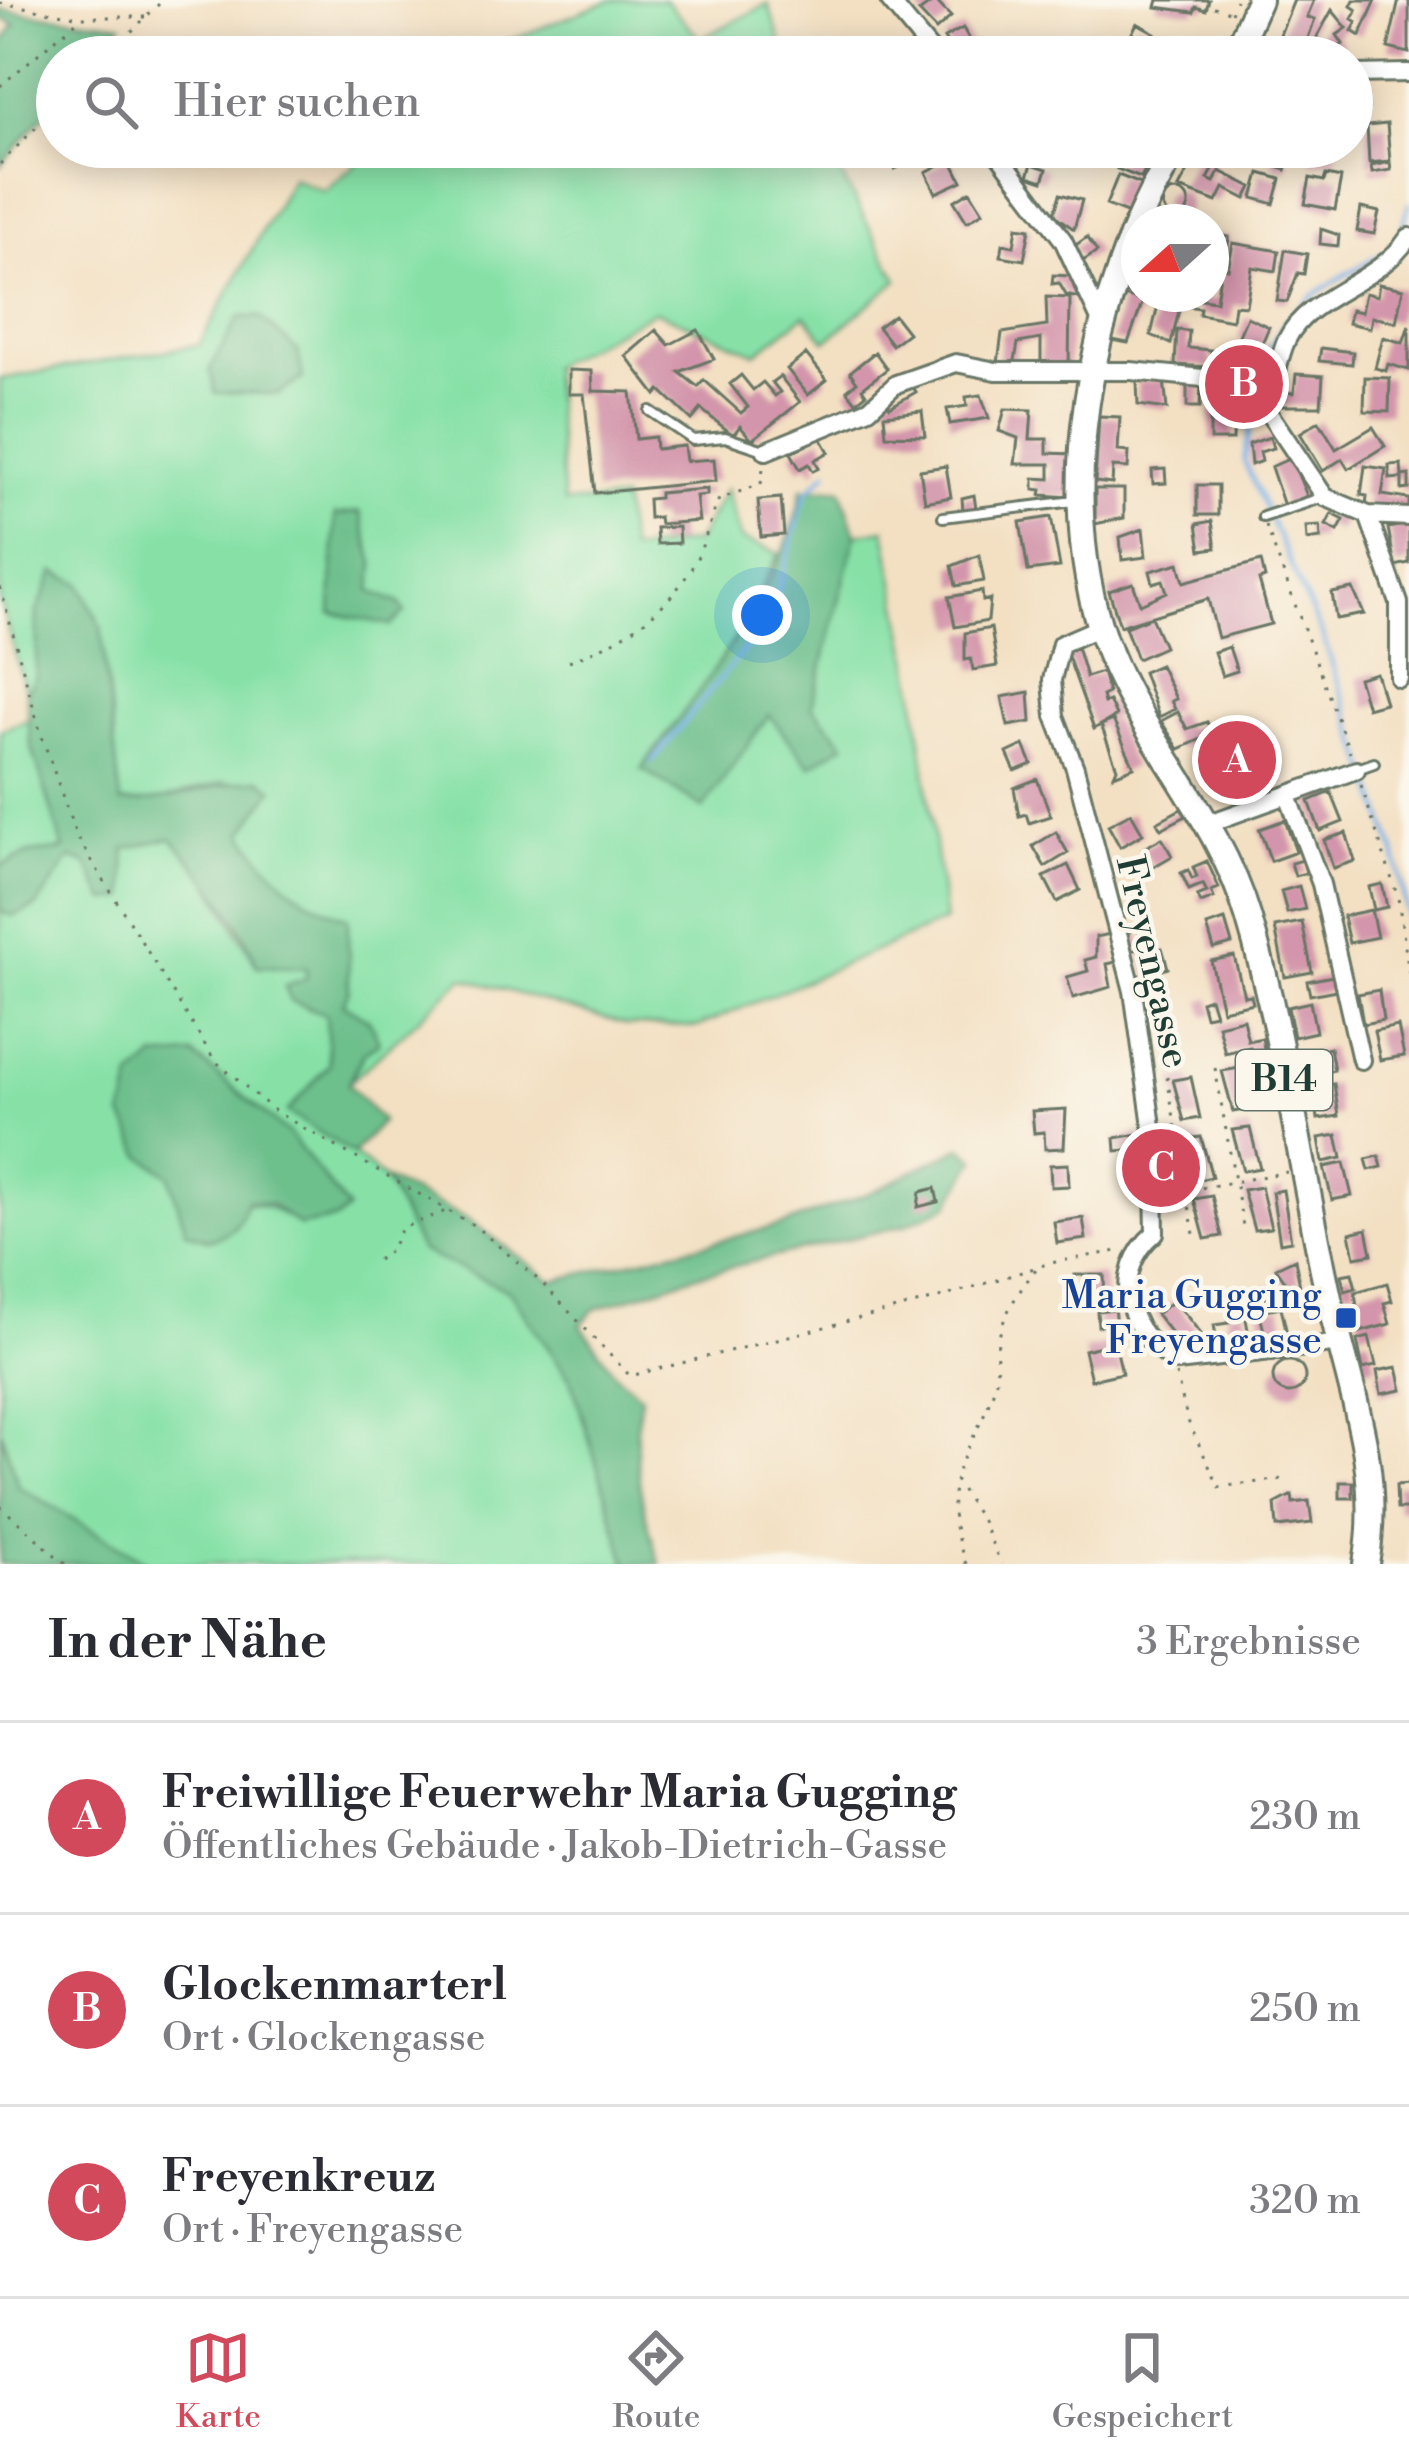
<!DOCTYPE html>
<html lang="de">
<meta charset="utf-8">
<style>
:root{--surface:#fff;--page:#f7f7f7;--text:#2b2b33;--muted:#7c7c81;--line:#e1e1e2;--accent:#d1495b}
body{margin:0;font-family:"Libre Bodoni",serif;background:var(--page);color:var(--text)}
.compass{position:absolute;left:1121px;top:204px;width:108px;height:108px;border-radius:50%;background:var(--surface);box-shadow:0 6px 30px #0003;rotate:249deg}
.you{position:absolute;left:762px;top:615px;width:42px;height:42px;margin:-30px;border:9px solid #fff;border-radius:50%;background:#1a73e8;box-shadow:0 0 0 18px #1a73e833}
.badge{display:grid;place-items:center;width:78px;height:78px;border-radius:50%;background:var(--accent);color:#fff;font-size:39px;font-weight:700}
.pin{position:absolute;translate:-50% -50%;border:6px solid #fff;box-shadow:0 3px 12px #0006}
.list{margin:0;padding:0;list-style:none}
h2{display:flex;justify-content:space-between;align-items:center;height:156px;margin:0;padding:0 48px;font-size:51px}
h2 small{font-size:39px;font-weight:400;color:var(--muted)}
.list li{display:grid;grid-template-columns:78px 1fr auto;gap:36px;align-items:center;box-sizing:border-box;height:192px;padding:0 48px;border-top:3px solid var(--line)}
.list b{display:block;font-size:45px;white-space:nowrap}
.list p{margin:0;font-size:39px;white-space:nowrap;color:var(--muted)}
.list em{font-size:39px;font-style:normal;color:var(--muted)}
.icon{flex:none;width:66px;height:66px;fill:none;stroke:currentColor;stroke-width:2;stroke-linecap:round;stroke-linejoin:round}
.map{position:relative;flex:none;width:1409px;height:1564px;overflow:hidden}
.search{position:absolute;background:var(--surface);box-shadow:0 6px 30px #0003;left:36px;right:36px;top:36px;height:132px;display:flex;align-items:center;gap:30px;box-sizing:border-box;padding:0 42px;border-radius:66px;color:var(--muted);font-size:45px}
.sheet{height:732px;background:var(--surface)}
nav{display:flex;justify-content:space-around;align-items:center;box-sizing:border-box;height:168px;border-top:3px solid var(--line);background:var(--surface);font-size:33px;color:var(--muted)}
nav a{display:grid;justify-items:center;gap:6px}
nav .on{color:var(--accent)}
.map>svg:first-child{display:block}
.green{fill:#87e1a7;stroke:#538f6e;stroke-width:3;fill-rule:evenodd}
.forest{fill:#6dbf8c;stroke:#467e60;stroke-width:3}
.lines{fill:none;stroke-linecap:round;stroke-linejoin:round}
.stream{stroke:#75b0e6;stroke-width:4.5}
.building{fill:#d395ab}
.service-casing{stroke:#697666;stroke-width:14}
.minor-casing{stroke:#697666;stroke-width:22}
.primary-casing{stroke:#697666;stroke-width:30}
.path{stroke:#697666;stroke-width:3;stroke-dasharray:3 9;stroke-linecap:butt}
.service{stroke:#fff;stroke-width:8}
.minor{stroke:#fff;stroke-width:16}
.primary{stroke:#fff;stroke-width:24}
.transit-dot{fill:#1a4fb4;stroke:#fbf7ec;stroke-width:4.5}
.labels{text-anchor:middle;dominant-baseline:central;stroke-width:9;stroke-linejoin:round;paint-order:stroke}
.shield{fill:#fbf7ec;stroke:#61756b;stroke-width:3}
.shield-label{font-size:36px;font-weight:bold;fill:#1f3d34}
.street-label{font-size:39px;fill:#1f3d34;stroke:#fbf7ec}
.transit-label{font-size:39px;fill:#164399;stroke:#fbf7ec;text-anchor:end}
</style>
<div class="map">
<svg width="1409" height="1564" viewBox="0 0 1409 1564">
<rect width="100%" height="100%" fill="#fbf7ec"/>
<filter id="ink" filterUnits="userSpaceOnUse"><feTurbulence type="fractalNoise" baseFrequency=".00833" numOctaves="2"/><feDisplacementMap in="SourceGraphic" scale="24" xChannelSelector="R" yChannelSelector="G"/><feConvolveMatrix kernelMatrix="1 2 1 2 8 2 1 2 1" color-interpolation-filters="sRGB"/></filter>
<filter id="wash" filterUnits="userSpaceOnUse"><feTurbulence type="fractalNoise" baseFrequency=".004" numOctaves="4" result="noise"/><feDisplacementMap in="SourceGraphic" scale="48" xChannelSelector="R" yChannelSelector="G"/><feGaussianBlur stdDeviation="2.7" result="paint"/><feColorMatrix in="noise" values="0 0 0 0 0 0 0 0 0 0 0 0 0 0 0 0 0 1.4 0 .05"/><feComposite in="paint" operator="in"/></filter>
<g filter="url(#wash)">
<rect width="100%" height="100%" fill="#f3e0c3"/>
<path class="green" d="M611,0H665L700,39L768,4L786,57H484L498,45Z
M377,147H826L898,280L826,341L805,315L756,353L655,311L551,366L564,503L622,500L630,551L696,542L726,489L741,539L779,553L727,654L642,768L770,715L844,743L812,707L856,534L885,529L913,678L945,921L697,1027L627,1025L463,978L348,1084L364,1053L369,1020L343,1004L308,904L273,877L243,833L272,788L224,782L150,803H121L107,701L37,612L36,677L26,693L0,602V379L199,345L292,178L324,191ZM336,515L374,563L371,592L399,603L391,625L332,612Z
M30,719L31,744L64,850L30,853L0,866V730Z
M171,837L203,871L257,966L308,967L307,978L286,985L308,1009L326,1013L329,1065L312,1084L353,1154L384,1179L422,1251L509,1291L572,1382L627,1564H150L19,1487L0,1430V911L13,916L36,907L70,858L87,864L107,901L126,898L125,848ZM193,1055L289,1134L348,1209L300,1226C249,1188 237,1205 186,1230L169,1174Z"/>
<path class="forest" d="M0,10L122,24L94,57H57V100L0,166V48L15,24L0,18Z
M239,317H260L298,351L303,378L279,394L215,393L210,369Z
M802,489H841L856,534L812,706L845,744L810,766L769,715L703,808L642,769C696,696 789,578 802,489Z
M360,512L374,563L371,591L399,603L405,612L391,625L331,613L335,515Z
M54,572L80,583L101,627L121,803C168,804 213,783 260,779L273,789L243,833C273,877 297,900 348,918L349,990L343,1004L369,1020L379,1042L364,1053L348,1084L382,1121L353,1154L287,1112L329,1065L326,1014L291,1001L285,986L306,978L307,968L257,966C241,919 205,874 171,838L125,849L126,898L106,901L87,864L70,858L36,907L13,916L0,911V866L30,853L64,850L31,744L26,693L36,677L37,612Z
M193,1055L289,1134L348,1209L337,1219L300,1226L272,1205L247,1200C241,1225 233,1233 208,1240L186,1231L169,1175L142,1156L123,1116L132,1078L155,1058Z
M961,1147L976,1159L949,1205L905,1225L694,1276L593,1310L581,1325L614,1372L641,1396C630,1456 641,1507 660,1564H627L572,1382L509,1291L421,1251L384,1179L468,1219L552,1281L783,1225L872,1192Z
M0,1430L19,1487L150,1564H0Z"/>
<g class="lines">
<path class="stream" d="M1400,236L1409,204
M1256,397C1270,311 1313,293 1384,253
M1254,408L1244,461L1323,637L1395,852L1409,923
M652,762L770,618L806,493L827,472"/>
</g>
<g id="blocks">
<path class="building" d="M935,0L951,17L936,30L919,12Z
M1158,0H1209L1206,10L1196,7L1194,12L1156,7Z
M1294,0H1314L1307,17L1315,19L1301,57L1273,52Z
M1354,0H1376L1360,36L1352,31L1357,22L1352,19L1357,10L1351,6Z
M1399,0H1409V53L1388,48Z
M1332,10L1347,28L1337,35L1343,44L1334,50L1338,57H1323L1313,44Z
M1137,23L1155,33L1143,57H1103L1113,38L1126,45Z
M963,28L978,55L975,57H955L944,38Z
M1367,96L1368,108L1352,111V98Z
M1387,124L1390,161L1369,163L1367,126Z
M884,147H918L922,155L895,169Z
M1116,147H1163L1153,163Z
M1309,147H1335L1337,160L1312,163Z
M1123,154L1148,163L1141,178L1117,169Z
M1197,154L1216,164L1208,179L1214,182L1220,171L1252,187L1246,199L1224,188L1217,202L1179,188Z
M1275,155L1289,161L1286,170L1271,165Z
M951,159L962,181L936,193L926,172Z
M1390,162L1391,170L1372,173L1371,166Z
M1032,164L1047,169L1043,181L1028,176Z
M1260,173L1281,179L1274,204L1253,198Z
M1118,175L1141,184L1129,214L1106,205Z
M1326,175L1341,178L1335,210L1305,204L1310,178L1324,181Z
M970,191L983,212L967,222L954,201Z
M1163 204a13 13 0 1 1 26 0a13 13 0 1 1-26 0Z
M1060,194L1082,200L1074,229L1054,215Z
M1361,208L1379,212L1374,234L1357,231Z
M1017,227L1030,229L1024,260L1001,256L1003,244L1014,246Z
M1321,229L1339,235L1338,246L1320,244Z
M1211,234L1229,237L1226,261L1211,259Z
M1087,237L1097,252L1083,261L1073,247Z
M1233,243L1279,251L1276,271L1252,267L1246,306L1234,305L1232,320L1199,314L1200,308L1185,306L1187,297L1216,301L1221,268L1228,269Z
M1285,250L1307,254L1304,274L1298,273L1287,302L1277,301Z
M1131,269L1139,271V294H1174L1172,304L1180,306L1171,344L1151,335L1159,301L1125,293Z
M1053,275L1070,276L1078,298L1066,295L1059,283L1052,284Z
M1379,284L1403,289L1396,322L1372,317L1370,328L1348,323L1351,310L1361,312L1365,293L1377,296Z
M1123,296L1143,301L1128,343L1112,340Z
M1046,297L1070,298L1069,368H1041V339L1018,343L1014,366L998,363L1002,333L1047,326Z
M894,315L908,333L892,345L878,327Z
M1247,317L1269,327L1260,348L1238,338Z
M1409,325V370L1388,364L1386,371L1375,368L1383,337L1403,343Z
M656,330L669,345L698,330L714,359L679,372L698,387L704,380L741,413L748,407L730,384L741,375L753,390L763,382L775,396L780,392L772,382L780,376L800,402L752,440L740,426L733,435L701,409L692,420L660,390L656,395L626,356Z
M1177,330L1189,331L1188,348L1211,350L1210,367L1175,365Z
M1321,348L1353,352L1352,364L1319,361Z
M875,352L887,369L862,388L866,394L856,402L847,390L857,382L850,372Z
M806,354L827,380L808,395L787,369Z
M569,370L592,371L593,391L631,392L636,439L655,437L656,449L684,446L686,461L714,459L716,481L595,493L584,394H569Z
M1296,374L1323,376L1321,406H1279L1280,392L1294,393Z
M1365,377L1390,378L1389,412L1364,411Z
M1164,380L1167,409L1138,405L1137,382Z
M911,383L916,392L890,407L885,398Z
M1187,384L1201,385L1200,407H1187Z
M981,395L989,418L950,424L947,409L967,406L966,397Z
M1005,409L1032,410L1030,439H1047V453L1072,454L1070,497L1041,495L1042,490L1034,489V478L1050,479V464H1015L1018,438L999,431Z
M922,411L925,436L886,435L884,415Z
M1210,412H1234L1233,440H1210Z
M1099,416L1120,417L1118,451L1129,452L1128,468L1113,467L1112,484L1095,482Z
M1319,421L1336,449L1373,427L1385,446L1348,469L1342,459L1323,471L1300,433Z
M1270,437L1273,448L1260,452L1262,461L1251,465L1249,444Z
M821,438L829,452L815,460L819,468L813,471L809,464L800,469L791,453Z
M1291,458L1307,496L1284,506L1271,467Z
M1401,464L1402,476L1409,475V489L1402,490V478L1390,479L1389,465Z
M946,466L951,497L925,502L920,470Z
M1365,466L1386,469L1382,495L1409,499V514L1366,507L1367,496L1361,495Z
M1165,469L1166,483L1153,484L1152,470Z
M1197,485H1218V515H1197Z
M707,489V495L696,496L699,521L660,524L659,517L649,518L648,499L659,498V493Z
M1095,489H1124V518L1095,524Z
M974,495L976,509L963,511L962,498Z
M781,498L784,535L761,537L758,500Z
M1332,514L1344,520L1338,531L1326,525Z
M1051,517L1060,567L1028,571L1020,522Z
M1212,521L1216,548L1201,550L1197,524Z
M1409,524V563L1395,566L1388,528Z
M1320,526L1321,538L1307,540L1306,527Z
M678,527L679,543L657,544L656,528Z
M1143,529L1146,557L1122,560L1120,537Z
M979,555L984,581L956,586L952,566Z
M1261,561L1265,578L1259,580L1271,624L1218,638L1208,599L1120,626L1109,591L1133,583L1140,604L1167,592L1163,580L1153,583L1150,571L1179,563L1184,582Z
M1353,589L1364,614L1336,619L1332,593Z
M982,591L983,601L990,599L988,621L955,627L949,597Z
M1151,617L1164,647L1137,659L1125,627Z
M991,628L997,666L973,670L971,659L965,660V633Z
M1077,647L1086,677L1102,672L1108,693L1102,696L1104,703L1109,701L1116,716L1094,729L1066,651Z
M1229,647L1237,671L1222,676L1214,652Z
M1160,665L1176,699L1171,701L1175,709L1159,717L1143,672Z
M1376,673L1385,703L1367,708L1358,678Z
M1029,692L1031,722L1008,726L1002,697Z
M1178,712L1187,729L1207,722L1212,734L1179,749L1161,721Z
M1113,720L1134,767L1114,775L1117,768L1101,725Z
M1245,730L1266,768L1228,790L1207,752Z
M1024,745L1032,764L1015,771L1007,753Z
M1037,779L1051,816L1029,823L1026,814L1019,816L1014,788Z
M1331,792L1343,822L1320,831L1309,801Z
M1181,809L1186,816L1161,829L1157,822Z
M1131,813L1143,834L1120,847L1108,825Z
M1285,820L1296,852L1271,861L1259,829Z
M1056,832L1068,853L1045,867L1033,846Z
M1346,833L1355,861L1333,868L1324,840Z
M1162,838L1172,856L1153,867L1142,849Z
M1303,860L1306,873L1295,876L1291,863Z
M1207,861L1219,888L1211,891L1214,898L1201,903L1197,896L1207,892L1203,884L1189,890L1181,873L1188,870L1192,879L1197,877L1193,867Z
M1068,865L1080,890L1057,902L1044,877Z
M1382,884L1387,907L1374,910L1369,887Z
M1299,886L1305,909L1287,913L1281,891Z
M1371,910L1377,937L1349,943L1343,916Z
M1225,920L1232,944L1214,949L1207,926Z
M1302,922L1312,972L1285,977L1275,927Z
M1138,928L1144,948L1131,951L1127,933Z
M1110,934L1116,962L1107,964L1111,987L1073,998L1067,977L1088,971L1085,960L1096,957V937Z
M1162,948L1168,968L1148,975L1142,954Z
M1234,956L1244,996L1251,995L1253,1003L1222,1010L1211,961Z
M1333,976L1336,990L1310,995L1307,981Z
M1379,990L1383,1020L1363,1024L1358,994Z
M1210,998L1215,1014L1205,1016L1201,1001Z
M1310,1002L1316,1032L1294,1037L1288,1007Z
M1243,1019L1248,1041L1262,1038L1265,1054L1252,1057L1250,1047L1225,1053L1218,1025Z
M1398,1026L1404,1056L1380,1060L1374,1031Z
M1330,1048L1334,1070L1309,1075L1305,1054Z
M1240,1068L1250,1109L1233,1112L1222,1071Z
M1191,1077L1200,1118L1184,1121L1173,1080Z
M1334,1084L1339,1116L1318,1119L1314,1087Z
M1066,1109L1064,1148L1045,1149L1044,1132L1034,1133L1032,1111Z
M1250,1128L1260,1168L1243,1171L1232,1130Z
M1139,1134L1141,1149L1116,1151L1115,1138Z
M1337,1135L1342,1158L1323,1162L1319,1138Z
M1201,1137L1212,1177L1194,1181L1184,1139Z
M1379,1156L1382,1167L1369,1170L1366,1159Z
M1344,1163L1352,1196L1332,1200L1324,1167Z
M1068,1164L1069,1186L1051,1187L1050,1165Z
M1261,1187L1271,1228L1254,1230L1243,1190Z
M935,1188L938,1202L918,1207L920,1192Z
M1283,1190L1291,1241L1280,1243L1272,1192Z
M1212,1196L1222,1236L1205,1239L1194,1199Z
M1083,1218L1086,1239L1057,1243L1054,1222Z
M1367,1229L1372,1254L1355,1257L1350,1233Z
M1295,1259L1301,1292L1257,1299L1255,1287L1287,1284L1276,1268Z
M1352,1273L1356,1288L1345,1291L1341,1275Z
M1075,1275H1104L1105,1304L1076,1305Z
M1387,1283L1392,1301L1384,1303L1390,1324L1360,1332L1355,1292Z
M1174,1300L1201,1334L1183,1348L1156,1314Z
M1281,1307L1287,1334L1266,1339L1259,1311Z
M1114,1309L1116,1324L1098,1326L1097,1311Z
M1244,1309L1250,1340L1218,1346L1214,1325L1229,1323L1227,1312Z
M1369,1337L1376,1366L1363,1369L1357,1340Z
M1115,1343L1122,1373L1091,1380L1084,1350Z
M1273 1377a16 16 0 1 1 32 0a16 16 0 1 1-32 0Z
M1397,1367L1402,1390L1381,1394L1377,1371Z
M1340,1482H1353V1498H1340Z
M1409,1484V1509H1397L1396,1485Z
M1292,1495L1293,1503L1309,1501L1312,1523L1277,1527L1275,1504Z"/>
</g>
</g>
<g filter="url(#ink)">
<use href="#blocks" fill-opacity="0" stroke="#697666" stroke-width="3"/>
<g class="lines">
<defs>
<path id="service" d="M650,411L693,440L725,437L764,450
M943,517L1074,501
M1263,517L1324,497
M1357,769L1374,763"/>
<path id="minor" d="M889,0L936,57
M1352,74L1409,73
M993,147L1063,240L1103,326
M1268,412C1274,389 1277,360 1287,339C1309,294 1377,285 1409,237
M766,451L869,409L896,384L956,363L996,371H1131L1223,380L1268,412L1325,497L1368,515L1409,517
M1368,515L1399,603V678
M1098,628L1061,644L1052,680L1055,716L1075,768L1133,991L1153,1133L1155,1233C1109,1272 1126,1335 1177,1362L1341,1343
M1288,796L1321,884L1361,1060
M1207,824L1356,770"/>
<path id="primary" d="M1234,57L1259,0
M1177,147C1090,288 1044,514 1116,669C1155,754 1221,825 1248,916C1285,1040 1301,1171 1329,1298C1349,1388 1383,1469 1366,1564"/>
</defs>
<use href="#service" class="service-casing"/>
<use href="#minor" class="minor-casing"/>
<use href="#primary" class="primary-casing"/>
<path class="path" d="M0,3L81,17
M1214,7L1229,12
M1231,13L1236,0
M106,57L163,0
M0,86L82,17H145
M0,164L57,106
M1266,526L1350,753
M0,587L40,731L76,835L215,1061L276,1112L475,1226L542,1283L630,1376L936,1299L1050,1263L1123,1250
M569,661C621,642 667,613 695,562C705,543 710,519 719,499L761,484L763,468
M1361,785L1398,898L1409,974
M1215,1068L1244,1232
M1167,1077L1195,1240
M1190,1190L1287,1172
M377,1260L390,1251L402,1228L446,1211
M1176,1375L1188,1421L1219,1487L1283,1479
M955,1480L982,1521L1001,1564
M0,1506L65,1564
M966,1564C933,1476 969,1462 994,1389C999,1374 995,1357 998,1343C1002,1315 1019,1291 1036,1269"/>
<use href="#service" class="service"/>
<use href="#minor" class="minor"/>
<use href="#primary" class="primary"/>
</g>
</g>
<rect class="transit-dot" x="1334" y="1306" width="24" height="24" rx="6"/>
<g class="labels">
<rect class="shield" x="1236" y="1050" width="96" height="60" rx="9"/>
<g class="shield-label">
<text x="1284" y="1080">B14</text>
</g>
<g class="street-label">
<text transform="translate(1152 962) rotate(77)">Freyengasse</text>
</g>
<g class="transit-label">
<text x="1322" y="1296">Maria Gugging<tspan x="1322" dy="45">Freyengasse</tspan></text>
</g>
</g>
</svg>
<svg class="compass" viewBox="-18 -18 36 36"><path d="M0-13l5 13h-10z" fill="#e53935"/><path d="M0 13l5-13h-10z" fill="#7c7c81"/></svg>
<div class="you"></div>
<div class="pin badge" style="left:1237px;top:760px">A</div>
<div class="pin badge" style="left:1244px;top:384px">B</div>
<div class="pin badge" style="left:1161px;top:1168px">C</div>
<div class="search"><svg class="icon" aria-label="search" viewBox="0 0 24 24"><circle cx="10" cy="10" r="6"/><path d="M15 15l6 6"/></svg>Hier suchen</div>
</div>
<section class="sheet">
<h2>In der Nähe<small>3 Ergebnisse</small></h2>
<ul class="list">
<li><span class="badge">A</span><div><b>Freiwillige Feuerwehr Maria Gugging</b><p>Öffentliches Gebäude · Jakob-Dietrich-Gasse</p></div><em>230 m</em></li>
<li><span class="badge">B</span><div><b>Glockenmarterl</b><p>Ort · Glockengasse</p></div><em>250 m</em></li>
<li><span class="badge">C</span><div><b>Freyenkreuz</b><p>Ort · Freyengasse</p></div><em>320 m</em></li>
</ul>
</section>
<nav>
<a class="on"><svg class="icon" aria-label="map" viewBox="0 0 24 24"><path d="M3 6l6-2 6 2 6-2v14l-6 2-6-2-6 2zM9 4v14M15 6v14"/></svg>Karte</a>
<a><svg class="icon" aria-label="directions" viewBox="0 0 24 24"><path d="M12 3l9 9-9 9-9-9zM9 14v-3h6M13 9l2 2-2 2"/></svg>Route</a>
<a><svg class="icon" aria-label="saved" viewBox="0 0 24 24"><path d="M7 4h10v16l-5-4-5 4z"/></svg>Gespeichert</a>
</nav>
